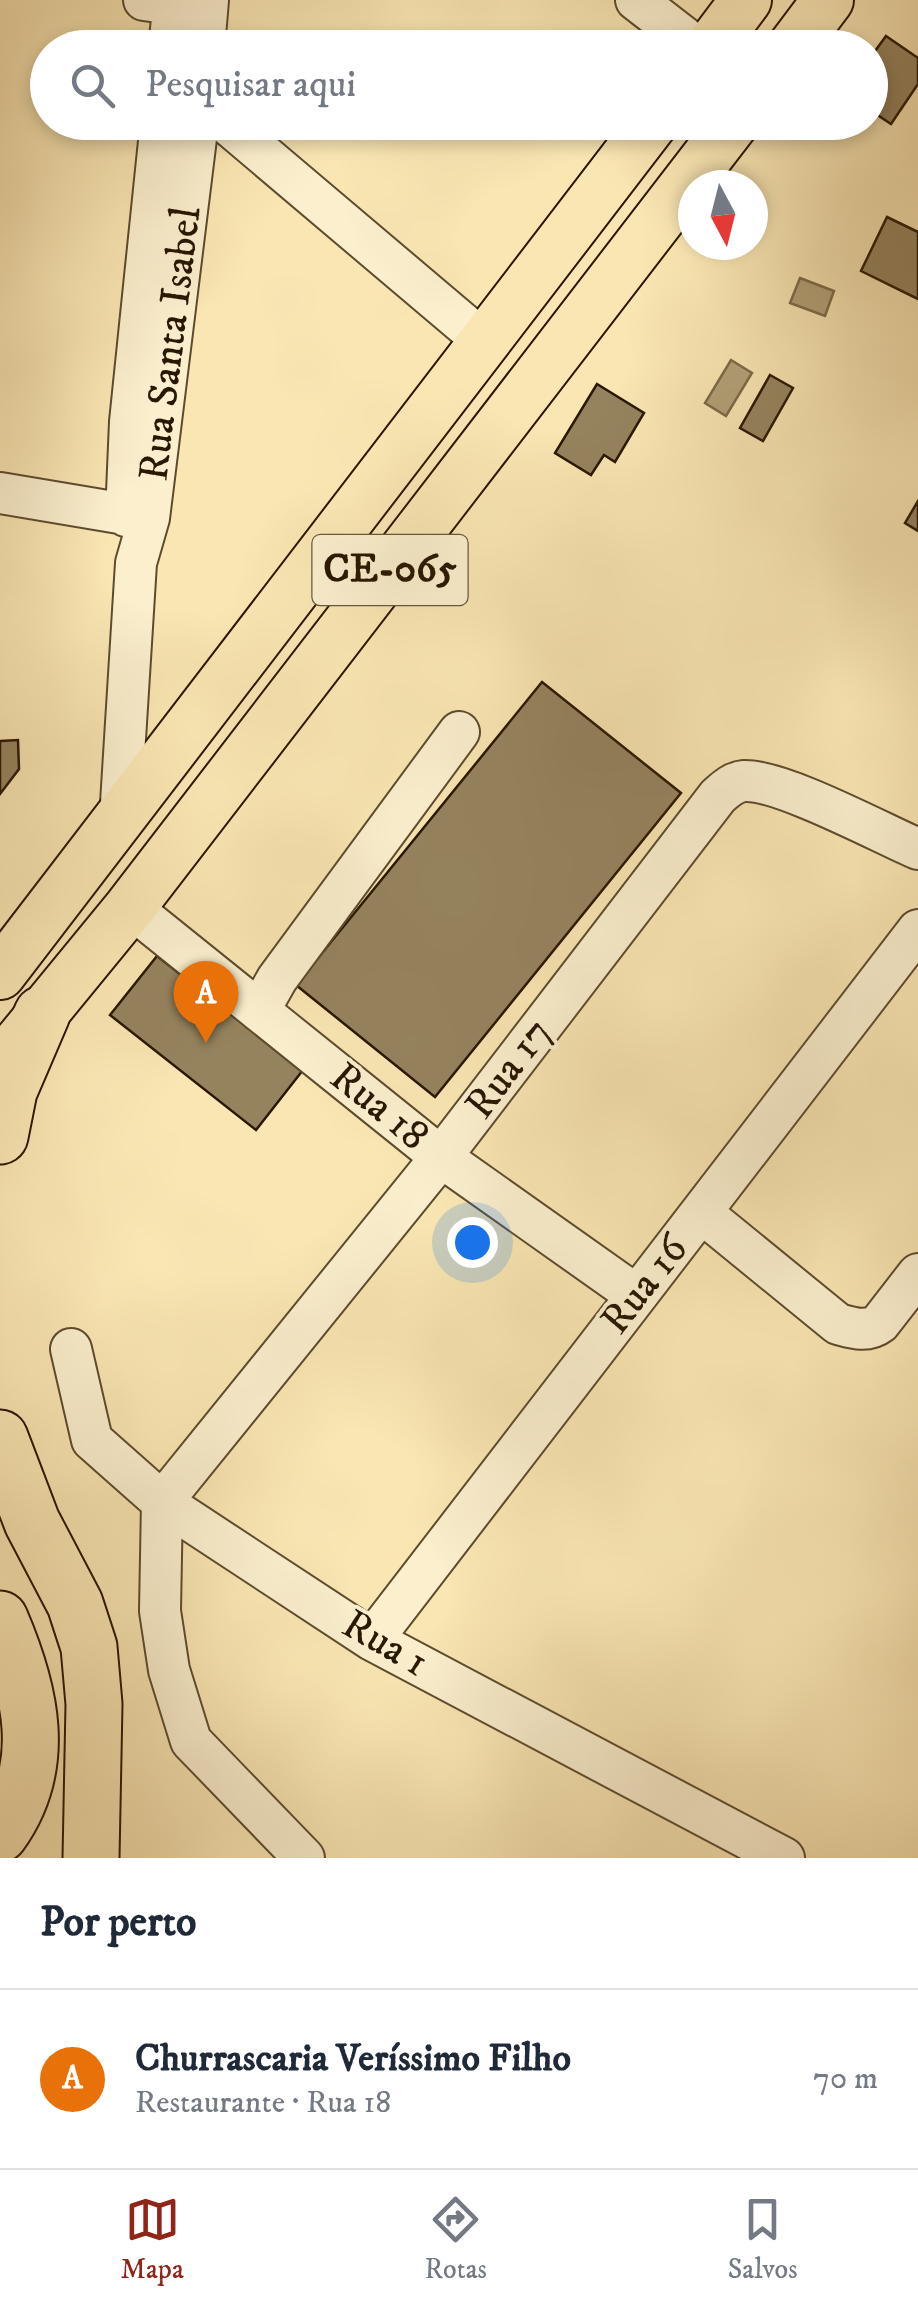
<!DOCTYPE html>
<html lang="pt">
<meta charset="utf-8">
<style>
:root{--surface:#fff;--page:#f2f2f3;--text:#1f2937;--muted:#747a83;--line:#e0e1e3;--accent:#8f2418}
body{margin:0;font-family:"IM FELL DW Pica",serif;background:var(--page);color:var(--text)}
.compass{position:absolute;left:678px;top:170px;width:90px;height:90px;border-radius:50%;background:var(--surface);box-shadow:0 5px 15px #0003;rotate:173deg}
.you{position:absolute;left:472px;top:1242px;width:35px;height:35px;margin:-25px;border:8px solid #fff;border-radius:50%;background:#1a73e8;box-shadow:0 0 0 15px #1a73e833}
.badge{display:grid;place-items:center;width:65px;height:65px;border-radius:50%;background:var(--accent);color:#fff;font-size:32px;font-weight:700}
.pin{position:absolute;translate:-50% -82px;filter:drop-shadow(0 2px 5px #0008)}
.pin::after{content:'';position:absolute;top:52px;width:35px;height:30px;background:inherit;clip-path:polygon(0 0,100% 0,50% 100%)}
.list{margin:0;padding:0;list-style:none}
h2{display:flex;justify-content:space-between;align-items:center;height:130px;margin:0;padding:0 40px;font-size:42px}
h2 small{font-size:32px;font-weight:400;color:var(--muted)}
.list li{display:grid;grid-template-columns:65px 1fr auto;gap:30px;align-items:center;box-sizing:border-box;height:180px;padding:0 40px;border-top:2px solid var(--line)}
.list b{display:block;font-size:38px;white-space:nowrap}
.list p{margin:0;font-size:32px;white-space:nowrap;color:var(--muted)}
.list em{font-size:32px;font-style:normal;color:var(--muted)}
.icon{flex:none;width:55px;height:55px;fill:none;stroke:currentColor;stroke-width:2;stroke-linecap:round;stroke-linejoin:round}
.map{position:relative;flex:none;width:918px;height:1858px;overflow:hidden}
.search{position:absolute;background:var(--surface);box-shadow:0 5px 15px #0003;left:30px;right:30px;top:30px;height:110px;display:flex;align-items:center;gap:25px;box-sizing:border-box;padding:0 35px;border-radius:55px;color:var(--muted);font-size:38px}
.sheet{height:310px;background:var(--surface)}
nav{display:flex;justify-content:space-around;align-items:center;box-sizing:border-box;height:140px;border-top:2px solid var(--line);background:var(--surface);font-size:28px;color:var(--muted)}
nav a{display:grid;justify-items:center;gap:5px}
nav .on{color:var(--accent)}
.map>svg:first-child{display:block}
.water{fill:#b2a077;stroke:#7b6948;stroke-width:2.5}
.building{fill:#95835e;stroke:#291702;stroke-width:2.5}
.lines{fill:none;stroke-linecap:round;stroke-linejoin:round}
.minor-casing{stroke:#5d4b2e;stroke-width:44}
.major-casing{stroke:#291702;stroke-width:54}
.highway-casing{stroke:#291702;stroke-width:59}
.minor{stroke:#fbefce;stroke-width:40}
.major{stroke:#f9e6b3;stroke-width:50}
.highway{stroke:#f9e6b3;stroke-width:55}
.labels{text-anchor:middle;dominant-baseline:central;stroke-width:8;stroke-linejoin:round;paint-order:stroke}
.shield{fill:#fbefce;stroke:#68583f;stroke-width:2.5}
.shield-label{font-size:40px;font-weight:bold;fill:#291702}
.street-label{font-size:42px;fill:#291702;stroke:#fbefce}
</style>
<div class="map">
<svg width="918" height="1858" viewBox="0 0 918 1858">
<rect width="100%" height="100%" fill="#f9e6b3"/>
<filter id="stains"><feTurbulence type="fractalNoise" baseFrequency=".002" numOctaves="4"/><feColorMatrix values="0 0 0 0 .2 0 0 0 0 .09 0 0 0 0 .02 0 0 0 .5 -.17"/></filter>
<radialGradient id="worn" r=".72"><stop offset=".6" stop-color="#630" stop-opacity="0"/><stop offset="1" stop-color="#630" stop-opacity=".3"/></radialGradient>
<path class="water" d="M800,278L834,291L825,316L790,303Z
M731,360L752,373L726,416L705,403Z"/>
<path class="building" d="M886,36L918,58V84L891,124L870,110V58Z
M887,217L918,232V299L861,271Z
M770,375L793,388L763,441L740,428Z
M597,384L644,413L615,462L604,455L591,475L555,453Z
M918,501V531L905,523Z
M542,682L681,793L435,1097L296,985Z
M18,740L19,769L0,794V741Z
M157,956L303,1070L256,1130L110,1015Z"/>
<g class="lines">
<defs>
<path id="minor" d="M144,0L207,9
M636,0L698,48
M169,48L174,0
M204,48L208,0
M225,122L486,343
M0,493L149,518
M126,516L130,422L161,122
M120,819L136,563L149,518L198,122
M130,907L441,1157L636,1295
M259,1011L277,979L459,732
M702,1213L838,1324C853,1328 867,1333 880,1323L918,1274
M71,1349L92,1440L162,1502L372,1640L784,1858
M372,1640L918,930
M304,1858L191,1741L169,1670L160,1611L162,1502L441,1157L718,796C726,789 733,782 744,781C780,779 881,833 918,849"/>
<path id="major" d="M710,48L746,0
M792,48L828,0
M0,974L653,122
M16,1046L130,907L734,122"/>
<path id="highway" d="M0,1136L9,1091L42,1014
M0,1438L32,1522L75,1604L89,1647L94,1704L91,1858
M0,1619C31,1691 49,1766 0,1834"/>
</defs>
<use href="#minor" class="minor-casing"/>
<use href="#major" class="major-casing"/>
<use href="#highway" class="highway-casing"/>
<use href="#minor" class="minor"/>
<use href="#major" class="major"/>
<use href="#highway" class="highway"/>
</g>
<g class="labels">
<rect class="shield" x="312.5" y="535" width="155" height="70" rx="8"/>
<g class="shield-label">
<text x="390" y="570">CE-065</text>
</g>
<g class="street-label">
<text transform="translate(171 344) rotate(-83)">Rua Santa Isabel</text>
<text transform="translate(509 1069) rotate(-53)">Rua 17</text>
<text transform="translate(379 1107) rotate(39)">Rua 18</text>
<text transform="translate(645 1285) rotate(-52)">Rua 16</text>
<text transform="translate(385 1644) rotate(30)">Rua 1</text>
</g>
</g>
<rect width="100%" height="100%" filter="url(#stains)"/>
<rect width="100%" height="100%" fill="url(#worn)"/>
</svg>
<svg class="compass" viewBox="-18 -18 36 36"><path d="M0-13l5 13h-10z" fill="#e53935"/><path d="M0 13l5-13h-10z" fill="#747a83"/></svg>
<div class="you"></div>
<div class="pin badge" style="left:206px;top:1043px;background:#e8710a">A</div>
<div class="search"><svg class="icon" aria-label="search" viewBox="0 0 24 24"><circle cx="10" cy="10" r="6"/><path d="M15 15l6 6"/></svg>Pesquisar aqui</div>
</div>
<section class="sheet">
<h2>Por perto<small></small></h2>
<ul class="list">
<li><span class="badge" style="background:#e8710a">A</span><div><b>Churrascaria Veríssimo Filho</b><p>Restaurante · Rua 18</p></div><em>70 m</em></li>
</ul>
</section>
<nav>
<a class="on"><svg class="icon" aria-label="map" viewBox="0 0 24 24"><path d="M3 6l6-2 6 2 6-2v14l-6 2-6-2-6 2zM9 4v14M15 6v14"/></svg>Mapa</a>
<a><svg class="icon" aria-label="directions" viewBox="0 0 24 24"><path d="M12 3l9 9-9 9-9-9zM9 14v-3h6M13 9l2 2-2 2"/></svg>Rotas</a>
<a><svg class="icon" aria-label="saved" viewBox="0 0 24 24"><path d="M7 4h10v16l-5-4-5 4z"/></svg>Salvos</a>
</nav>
